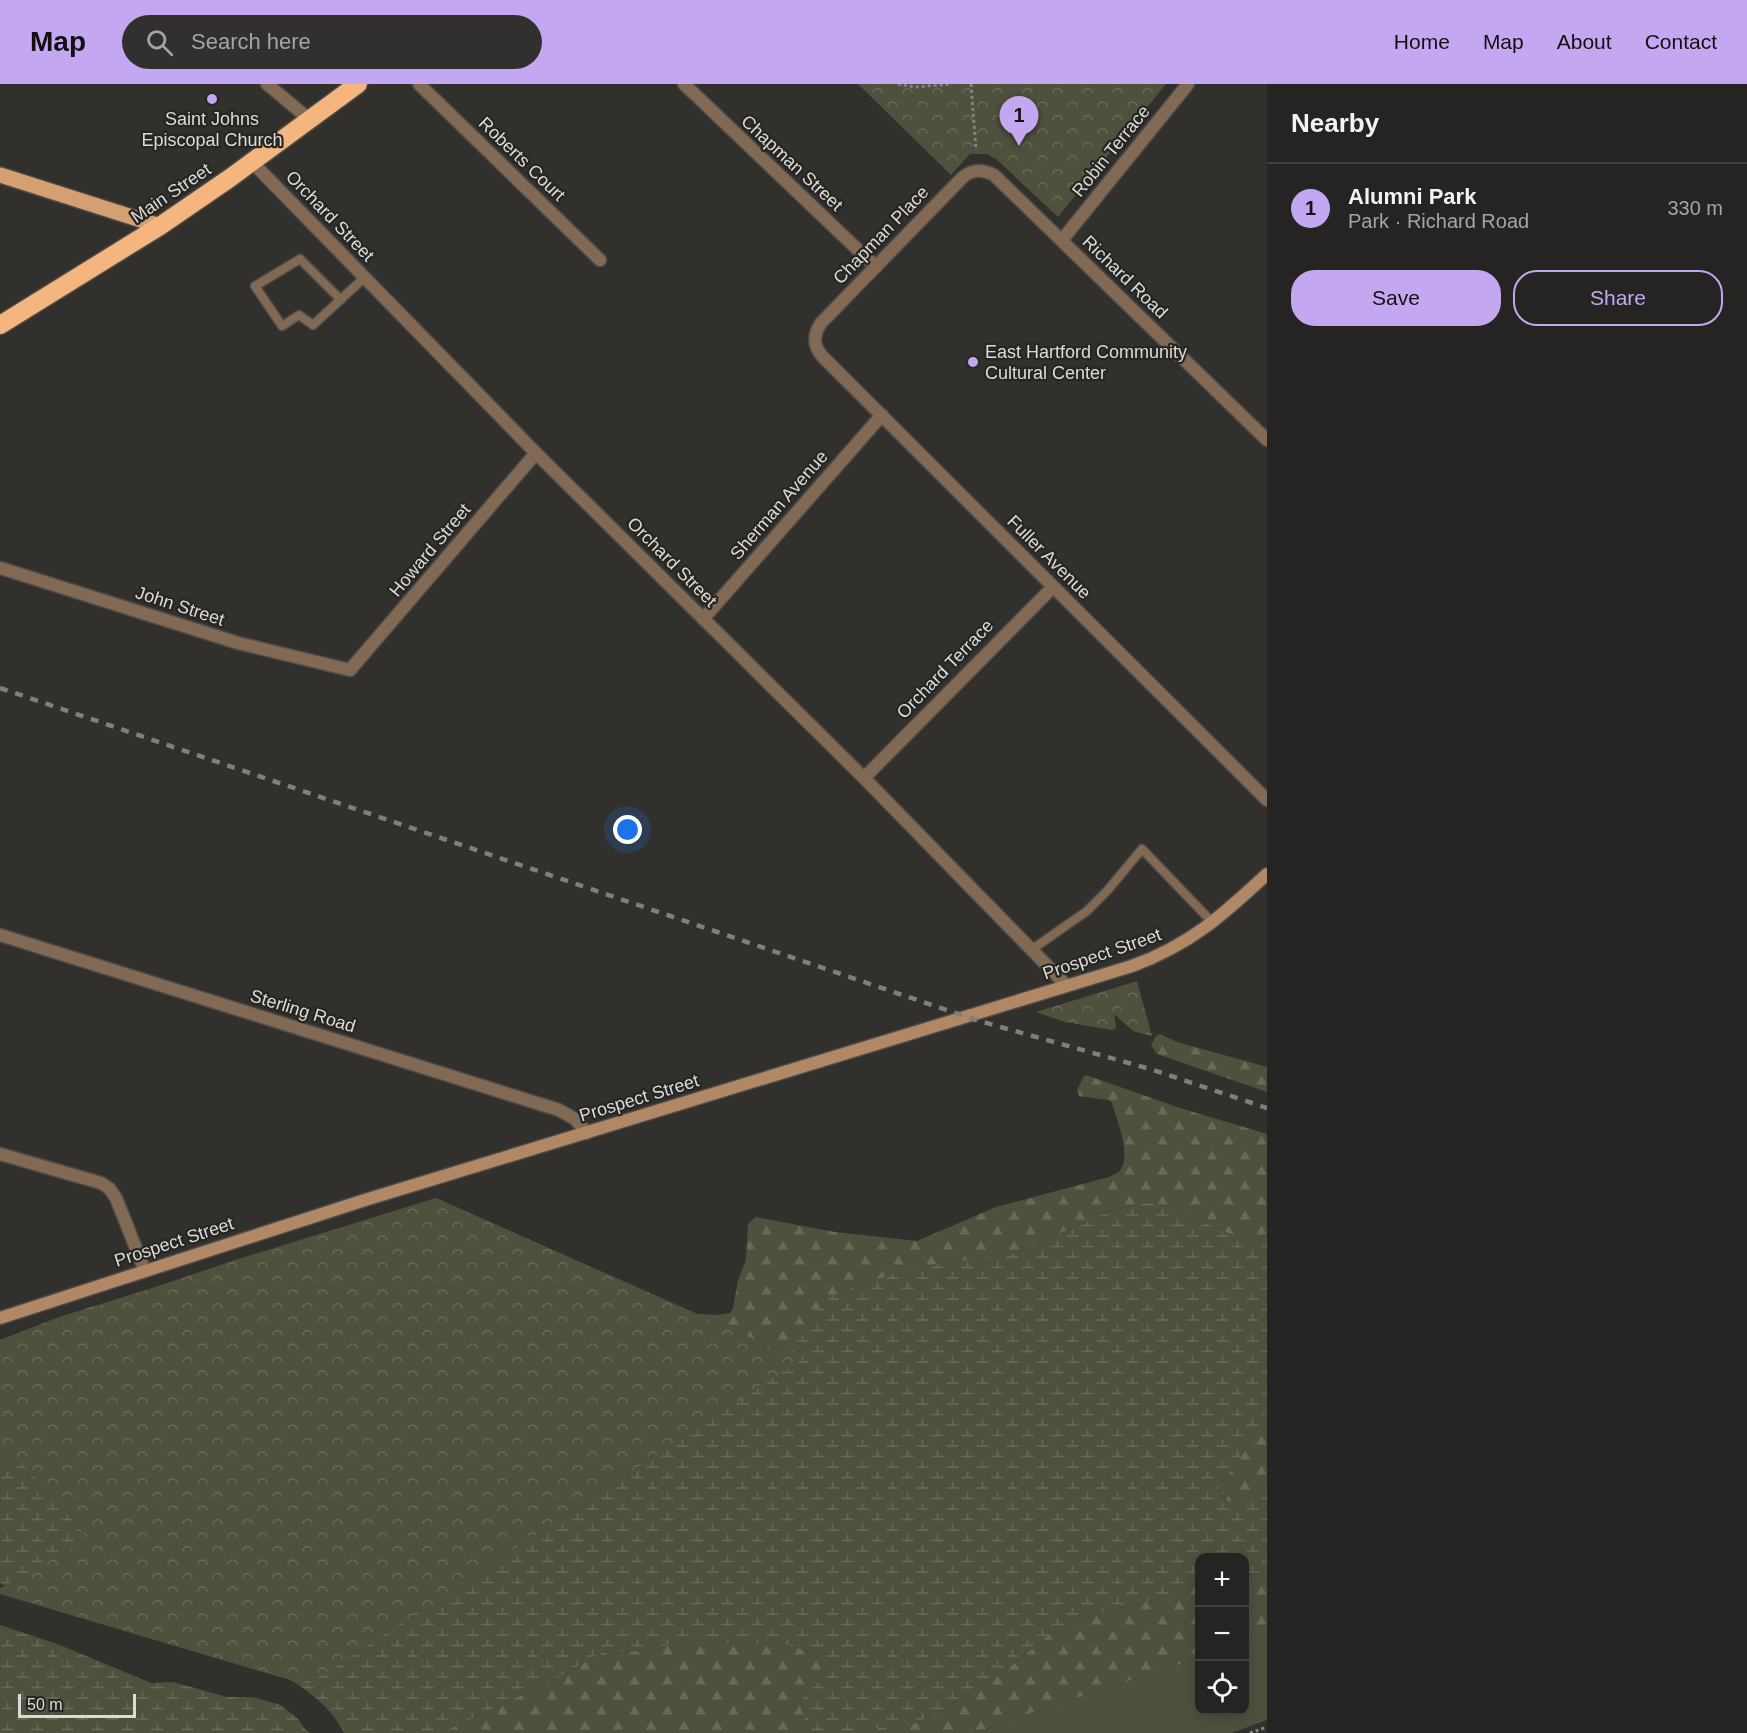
<!DOCTYPE html>
<meta charset="utf-8">
<style>
:root{--surface:#262422;--page:#32302f;--text:#f1f3f6;--muted:#a4a4a5;--line:#424140;--accent:#c4a7f1}
body{margin:0;font-family:Helvetica,sans-serif;background:var(--page);color:var(--text)}
.controls{position:absolute;right:18px;bottom:18px;display:grid;overflow:hidden;border-radius:12px;box-shadow:0 3px 15px #0003}
.controls button{width:54px;height:54px;display:grid;place-items:center;padding:0;border:0;border-bottom:2px solid var(--line);background:var(--surface);color:var(--text);font:30px sans-serif}
.scale{position:absolute;left:18px;bottom:15px;width:118px;box-sizing:border-box;padding-left:6px;border:3px solid #dcdbd8;border-top:0;font-size:16px;line-height:21px;white-space:nowrap;color:#dcdbd8;-webkit-text-stroke:4px #282623;paint-order:stroke}
.you{position:absolute;left:628px;top:746px;width:21px;height:21px;margin:-15px;border:4px solid #fff;border-radius:50%;background:#1a73e8;box-shadow:0 0 0 9px #1a73e833}
.badge{display:grid;place-items:center;width:39px;height:39px;border-radius:50%;background:var(--accent);color:#111;font-size:20px;font-weight:700}
.pin{position:absolute;translate:-50% -50px;filter:drop-shadow(0 2px 3px #0008)}
.pin::after{content:'';position:absolute;top:32px;width:21px;height:18px;background:inherit;clip-path:polygon(0 0,100% 0,50% 100%)}
.list{margin:0;padding:0;list-style:none}
h2{display:flex;justify-content:space-between;align-items:center;height:78px;margin:0;padding:0 24px;font-size:26px}
h2 small{font-size:20px;font-weight:400;color:var(--muted)}
.list li{display:grid;grid-template-columns:39px 1fr auto;gap:18px;align-items:center;box-sizing:border-box;height:90px;padding:0 24px;border-top:2px solid var(--line)}
.list b{display:block;font-size:22px;white-space:nowrap}
.list p{margin:0;font-size:20px;white-space:nowrap;color:var(--muted)}
.list em{font-size:20px;font-style:normal;color:var(--muted)}
.actions{display:flex;gap:12px;padding:18px 24px}
.actions a{flex:1;padding:14px 0;border:2px solid var(--accent);border-radius:24px;text-align:center;font-size:21px;color:var(--accent)}
.actions .main{background:var(--accent);color:#111}
.icon{flex:none;width:33px;height:33px;fill:none;stroke:currentColor;stroke-width:2;stroke-linecap:round;stroke-linejoin:round}
.map{position:relative;flex:none;width:1267px;height:1649px;overflow:hidden}
header{display:flex;align-items:center;gap:36px;box-sizing:border-box;height:84px;padding:0 30px;background:var(--accent);color:#111}
header strong{font-size:28px}
nav{display:flex;gap:33px;margin-inline-start:auto;font-size:21px}
.search{width:420px;height:54px;background:var(--page);display:flex;align-items:center;gap:15px;box-sizing:border-box;padding:0 21px;border-radius:33px;color:var(--muted);font-size:22px}
main{display:flex}
aside{flex:1;background:var(--surface)}
.map>svg:first-child{display:block}
.grass{fill:#50513d}
.forest{fill:url(#forest-firs)}
.wetland{fill:url(#wetland-marsh)}
.park{fill:url(#park-crowns)}
.lines{fill:none;stroke-linecap:round;stroke-linejoin:round}
.lane-casing{stroke:#4d4b48;stroke-width:11}
.street-casing{stroke:#4d4b48;stroke-width:15}
.secondary-casing{stroke:#4d4b48;stroke-width:15}
.primary-casing{stroke:#4d4b48;stroke-width:18}
.highway-casing{stroke:#4d4b48;stroke-width:21}
.path{stroke:#848380;stroke-width:3;stroke-dasharray:3 3;stroke-linecap:butt}
.lane{stroke:#826953;stroke-width:8}
.street{stroke:#826953;stroke-width:12}
.secondary{stroke:#b08865;stroke-width:12}
.primary{stroke:#d4a072;stroke-width:15}
.highway{stroke:#f4b57e;stroke-width:18}
.rail{stroke:#807f7c;stroke-width:4.5;stroke-dasharray:8 8;stroke-linecap:butt}
.poi-dot{fill:#c4a7f1;stroke:#282623;stroke-width:2}
.labels{text-anchor:middle;dominant-baseline:central;stroke-width:4.5;stroke-linejoin:round;paint-order:stroke}
.poi-label{font-size:18px;fill:#dcdbd8;stroke:#282623}
.street-label{font-size:18px;fill:#dcdbd8;stroke:#282623}
</style>
<header>
<strong>Map</strong>
<div class="search"><svg class="icon" aria-label="search" viewBox="0 0 24 24"><circle cx="10" cy="10" r="6"/><path d="M15 15l6 6"/></svg>Search here</div>
<nav><a>Home</a><a>Map</a><a>About</a><a>Contact</a></nav>
</header>
<main>
<div class="map">
<svg width="1267" height="1649" viewBox="0 0 1267 1649">
<defs>
<pattern id="forest-firs" width="22" height="20" patternUnits="userSpaceOnUse" patternTransform="scale(1.5)"><rect width="22" height="20" fill="#50513d"/><path d="M5 1l3.5 6h-7zM16 11l3.5 6h-7z" fill="#696958"/></pattern>
<pattern id="wetland-marsh" width="20" height="14" patternUnits="userSpaceOnUse" patternTransform="scale(1.5)"><rect width="20" height="14" fill="#50513d"/><path d="M1 5h8M5 5V1M11 12h8M15 12V8" fill="none" stroke="#696958"/></pattern>
<pattern id="park-crowns" width="20" height="18" patternUnits="userSpaceOnUse" patternTransform="scale(1.5)"><rect width="20" height="18" fill="#50513d"/><path d="M2 6a3 3 0 1 1 6 0M12 15a3 3 0 1 1 6 0" fill="none" stroke="#696958"/></pattern>
</defs>
<rect width="100%" height="100%" fill="#32302d"/>
<path class="grass" d="M1267,1552V1636L1232,1649H975L1031,1629L1199,1574L1200,1626H1244L1245,1560Z"/>
<path class="forest" d="M1160,950L1177,958L1267,983V1008L1157,970L1151,961L1156,952Z
M1086,991L1180,1024L1267,1050V1150L1249,1155L1237,1153L1167,1122L1146,1118L1109,1127L1017,1169L984,1175L784,1280L69,1369L0,1383V1256L59,1233L288,1162L686,1229L718,1231L730,1229L733,1224L738,1196L746,1176L748,1140L756,1133L835,1148L917,1157L996,1123L1109,1093C1114,1090 1119,1089 1121,1085C1131,1070 1117,1036 1112,1019L1108,1016L1079,1012L1077,1006L1084,992Z
M1267,1327V1399L1241,1415L1229,1418L1220,1411L1219,1401L1234,1384Z
M1267,1488V1552L1245,1560V1492Z
M1199,1500V1574L1031,1629L975,1649H861L871,1645L915,1639L938,1628L1009,1584L1051,1549L1094,1530L1154,1516Z
M677,1556H700L747,1561L780,1559L806,1566L822,1576L823,1587L819,1597L803,1612L801,1623L808,1649H440L552,1597L601,1569L657,1566Z"/>
<path class="wetland" d="M1146,1118L1167,1122L1237,1153L1249,1155L1267,1150V1327L1234,1384L1219,1401L1220,1411L1229,1418L1241,1415L1267,1399V1488L1245,1492L1244,1474H1200L1199,1500L1154,1516L1094,1530L1051,1549L1009,1584L938,1628L915,1639L871,1645L861,1649H808L801,1623L803,1612L819,1597L823,1587L822,1576L806,1566L780,1559L747,1561L700,1556H677L657,1566L601,1569L552,1597L440,1649H344C332,1624 307,1605 282,1591L22,1505L0,1500V1383L69,1369L784,1280L810,1233L833,1211L909,1184L1017,1169L1109,1127Z
M0,1541L60,1561L151,1599L173,1598L227,1613H252L281,1621L298,1635L304,1644L310,1649H0Z"/>
<path class="park" d="M858,0H1166L1058,133L996,75L987,70H970L951,91Z
M1137,897L1152,952L1133,947L1114,930L1116,944L1112,946L1065,938L1036,928Z
M436,1114L801,1276L307,1601L0,1510V1504L89,1455L0,1354V1256L235,1176Z"/>
<g class="lines">
<defs>
<path id="lane" d="M341,216L300,175L255,202L282,242L299,231L313,241L365,193
M1031,866L1087,827L1107,807L1142,765L1213,839"/>
<path id="street" d="M267,0L310,36
M419,0L600,176
M684,0L876,183
M252,78L536,369L864,694L1067,902
M1062,156L1188,0
M1267,356L994,91C982,85 972,85 962,94L821,239C813,251 813,261 822,272L1267,716
M0,484L238,559L350,586L536,369
M703,535L882,331
M864,694L1053,503
M0,851L559,1026L575,1035L587,1049
M0,1070L101,1099L109,1104L116,1114L145,1187"/>
<path id="secondary" d="M0,1234L365,1116L1132,882C1190,861 1223,831 1267,790"/>
<path id="primary" d="M0,91L160,142"/>
<path id="highway" d="M0,241L160,142L230,94L358,0"/>
</defs>
<use href="#lane" class="lane-casing"/>
<use href="#street" class="street-casing"/>
<use href="#secondary" class="secondary-casing"/>
<use href="#primary" class="primary-casing"/>
<use href="#highway" class="highway-casing"/>
<path class="path" d="M898,0L916,3L952,0
M971,0L976,66
M1250,1649L1267,1643"/>
<use href="#lane" class="lane"/>
<use href="#street" class="street"/>
<use href="#secondary" class="secondary"/>
<use href="#primary" class="primary"/>
<use href="#highway" class="highway"/>
<path class="rail" d="M0,604L976,936L1150,985L1267,1024"/>
</g>
<g class="poi-dot">
<circle cx="212" cy="15" r="6"/>
<circle cx="973" cy="278" r="6"/>
</g>
<g class="labels">
<g class="poi-label">
<text x="212" y="35">Saint Johns<tspan x="212" dy="21">Episcopal Church</tspan></text>
<text x="985" y="268" text-anchor="start">East Hartford Community<tspan x="985" dy="21">Cultural Center</tspan></text>
</g>
<g class="street-label">
<text transform="translate(1111 67) rotate(-51)">Robin Terrace</text>
<text transform="translate(522 75) rotate(44)">Roberts Court</text>
<text transform="translate(792 79) rotate(43)">Chapman Street</text>
<text transform="translate(171 109) rotate(-34)">Main Street</text>
<text transform="translate(330 132) rotate(46)">Orchard Street</text>
<text transform="translate(881 151) rotate(-46)">Chapman Place</text>
<text transform="translate(1125 193) rotate(44)">Richard Road</text>
<text transform="translate(779 421) rotate(-49)">Sherman Avenue</text>
<text transform="translate(430 466) rotate(-50)">Howard Street</text>
<text transform="translate(1049 473) rotate(45)">Fuller Avenue</text>
<text transform="translate(672 478) rotate(45)">Orchard Street</text>
<text transform="translate(180 522) rotate(18)">John Street</text>
<text transform="translate(945 585) rotate(-46)">Orchard Terrace</text>
<text transform="translate(1102 870) rotate(-19)">Prospect Street</text>
<text transform="translate(303 927) rotate(17)">Sterling Road</text>
<text transform="translate(639 1014) rotate(-17)">Prospect Street</text>
<text transform="translate(174 1158) rotate(-18)">Prospect Street</text>
</g>
</g>
</svg>
<div class="controls">
<button>+</button>
<button>−</button>
<button><svg class="icon" aria-label="locate" viewBox="0 0 24 24"><circle cx="12" cy="12" r="6"/><path d="M12 2v4M12 18v4M2 12h4M18 12h4"/></svg></button>
</div>
<div class="scale">50 m</div>
<div class="you"></div>
<div class="pin badge" style="left:1019px;top:62px">1</div>
</div>
<aside>
<h2>Nearby<small></small></h2>
<ul class="list">
<li><span class="badge">1</span><div><b>Alumni Park</b><p>Park · Richard Road</p></div><em>330 m</em></li>
</ul>
<div class="actions"><a class="main">Save</a><a>Share</a></div>
</aside>
</main>
